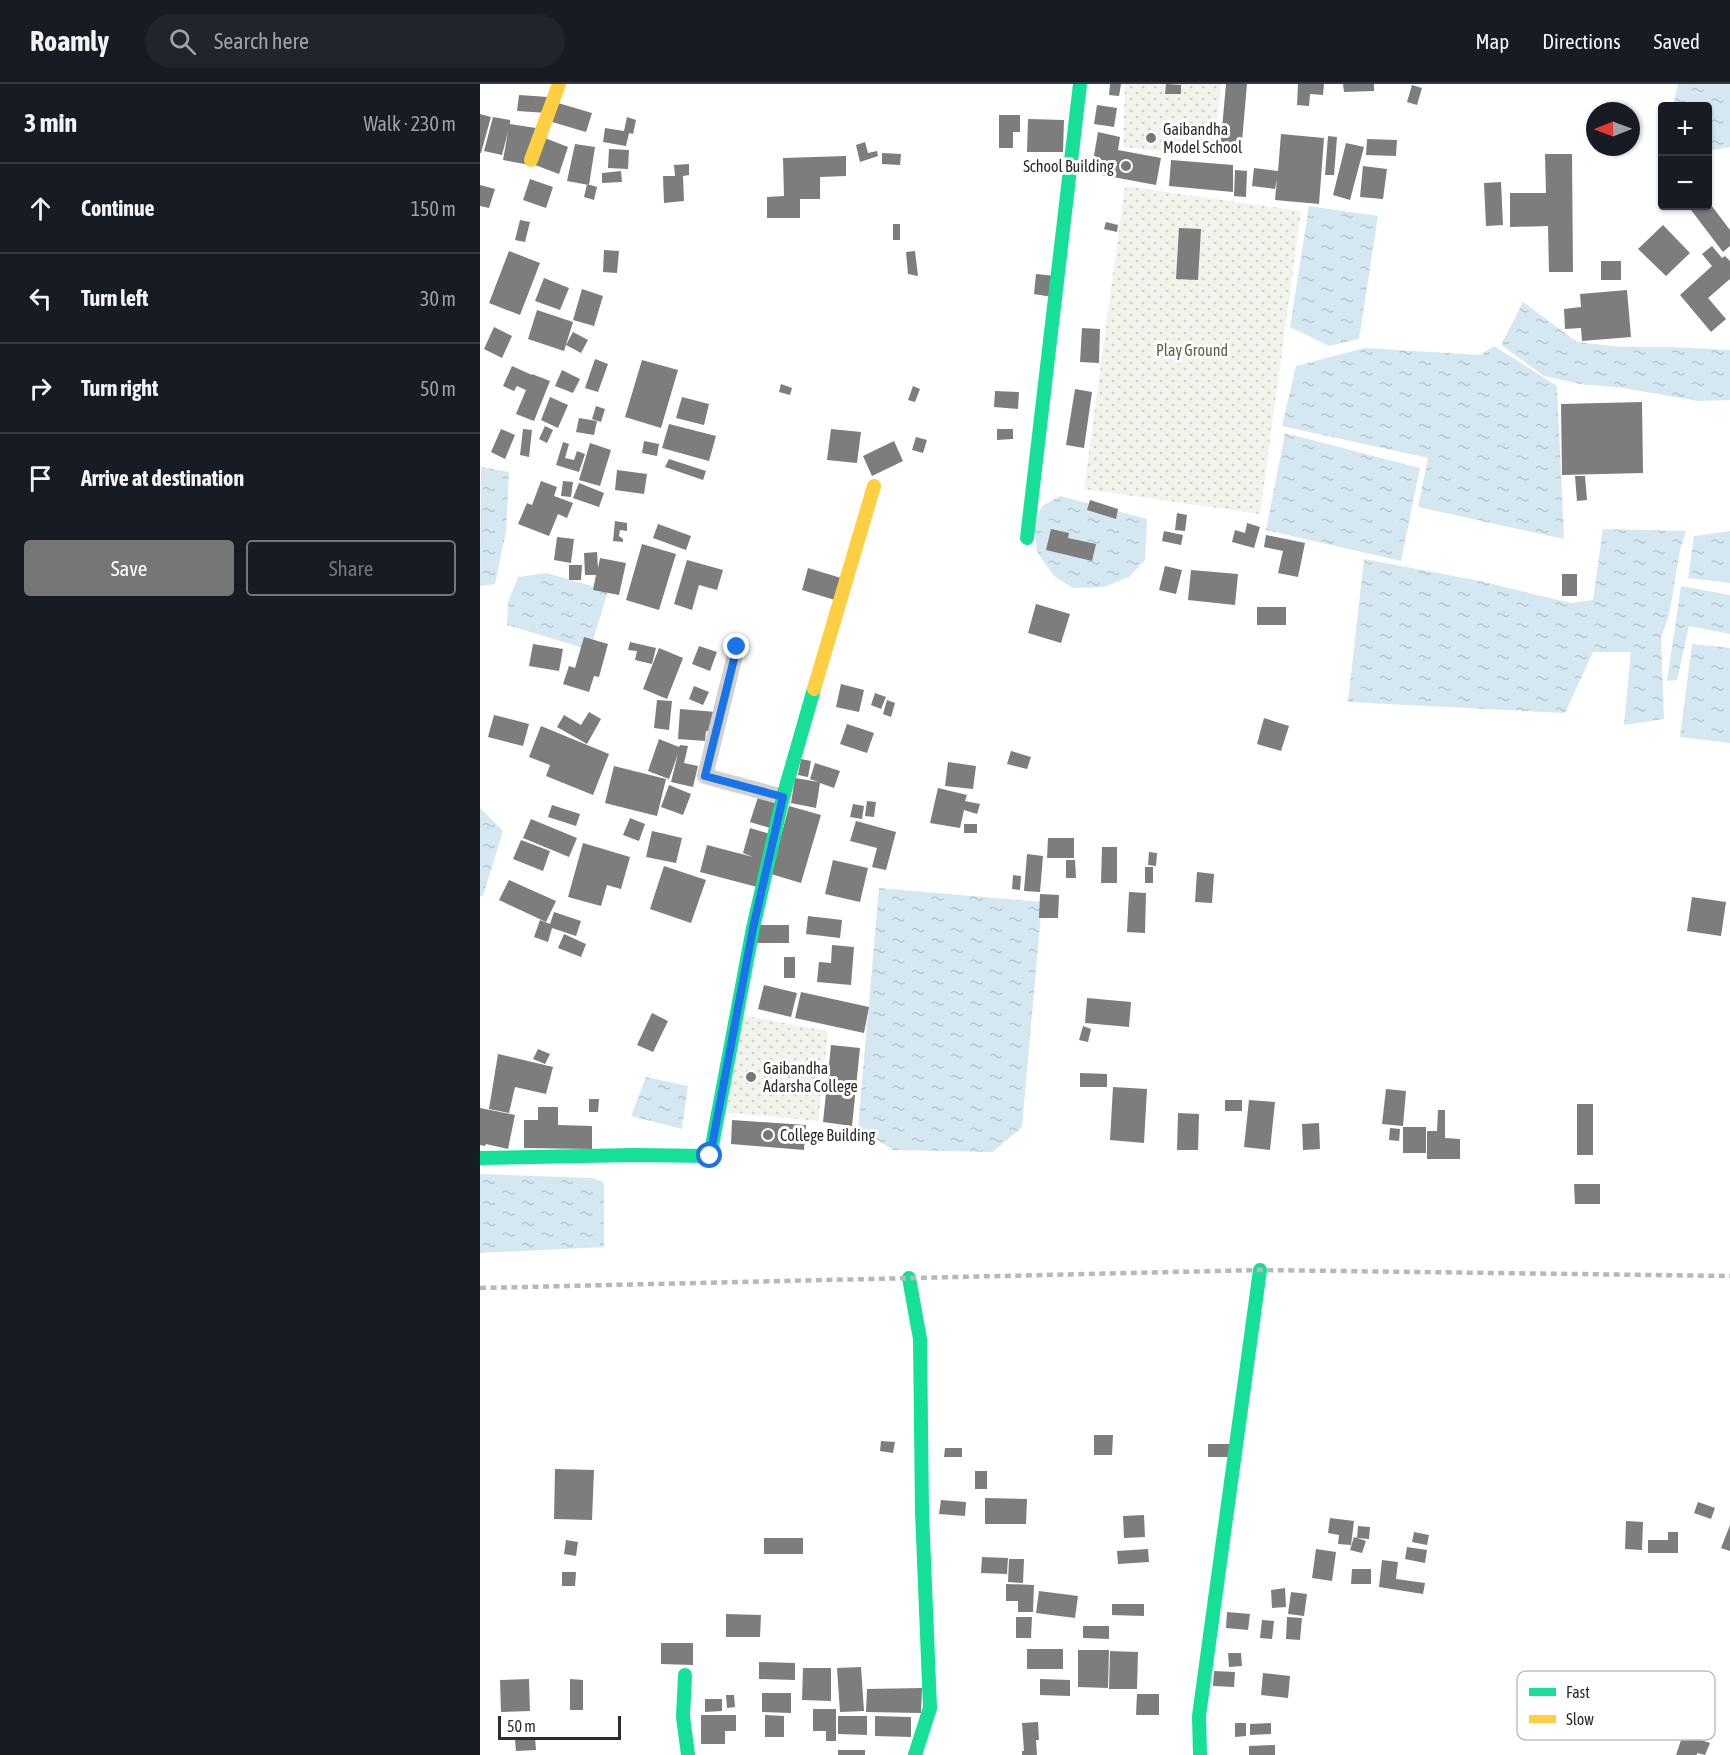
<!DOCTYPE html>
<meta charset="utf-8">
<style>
:root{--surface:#171b24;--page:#20242c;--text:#f1f3f6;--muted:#9ea1a6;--line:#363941;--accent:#767676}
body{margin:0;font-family:"Asap Condensed",sans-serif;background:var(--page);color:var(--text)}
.controls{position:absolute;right:18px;top:18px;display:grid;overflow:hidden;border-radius:6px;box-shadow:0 2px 4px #0004}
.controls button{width:54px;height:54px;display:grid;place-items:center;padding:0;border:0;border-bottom:2px solid var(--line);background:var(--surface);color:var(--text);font:30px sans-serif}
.compass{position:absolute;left:1106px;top:18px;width:54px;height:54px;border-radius:50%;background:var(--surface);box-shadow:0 2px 4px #0004;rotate:269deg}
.scale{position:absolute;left:18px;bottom:15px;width:123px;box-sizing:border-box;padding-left:6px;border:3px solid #2c2c2c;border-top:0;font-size:16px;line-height:21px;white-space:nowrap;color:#2c2c2c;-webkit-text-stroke:4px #fff;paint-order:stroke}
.stop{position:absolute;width:18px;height:18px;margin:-14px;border:4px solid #1a73e8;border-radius:50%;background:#fff}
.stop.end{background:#1a73e8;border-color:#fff;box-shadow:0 2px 6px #0008}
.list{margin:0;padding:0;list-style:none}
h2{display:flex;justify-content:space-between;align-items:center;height:78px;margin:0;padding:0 24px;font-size:26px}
h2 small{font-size:20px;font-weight:400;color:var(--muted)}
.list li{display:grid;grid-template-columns:39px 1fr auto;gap:18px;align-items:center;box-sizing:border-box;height:90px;padding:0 24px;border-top:2px solid var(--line)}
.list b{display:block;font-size:22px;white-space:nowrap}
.list em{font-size:20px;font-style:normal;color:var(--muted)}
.actions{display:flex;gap:12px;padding:18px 24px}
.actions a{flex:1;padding:14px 0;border:2px solid var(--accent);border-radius:6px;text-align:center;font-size:21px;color:var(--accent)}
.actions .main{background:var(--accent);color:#fff}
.icon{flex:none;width:33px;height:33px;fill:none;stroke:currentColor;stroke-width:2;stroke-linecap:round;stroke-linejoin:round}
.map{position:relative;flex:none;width:1250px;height:1671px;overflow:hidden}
header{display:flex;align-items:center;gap:36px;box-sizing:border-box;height:84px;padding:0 30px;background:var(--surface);border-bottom:2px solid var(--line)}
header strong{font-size:28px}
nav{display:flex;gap:33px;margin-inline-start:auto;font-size:21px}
.search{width:420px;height:54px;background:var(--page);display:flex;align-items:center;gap:15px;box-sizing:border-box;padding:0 21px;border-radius:33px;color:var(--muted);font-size:22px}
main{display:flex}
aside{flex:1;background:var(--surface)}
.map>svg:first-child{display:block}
.grass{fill:url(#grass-dots)}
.water{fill:url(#water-ripples)}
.building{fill:#7d7d7d}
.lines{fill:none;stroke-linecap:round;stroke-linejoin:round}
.street{stroke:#d1d1d1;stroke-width:16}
.fast{stroke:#16e098;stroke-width:14}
.slow{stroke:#ffcf43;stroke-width:14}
.rail{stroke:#b8b8b8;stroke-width:4.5;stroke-dasharray:6 4.5;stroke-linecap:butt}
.route{stroke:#1a73e8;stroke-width:8}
.poi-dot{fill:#767676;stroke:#fff;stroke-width:2}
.labels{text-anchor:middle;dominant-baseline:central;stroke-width:6;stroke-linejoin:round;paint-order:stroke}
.poi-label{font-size:16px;fill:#2c2c2c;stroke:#fff;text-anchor:start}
.park-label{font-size:16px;fill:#516938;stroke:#fff}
.key{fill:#fff;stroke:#c0c0c0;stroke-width:1.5}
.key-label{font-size:16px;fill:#2c2c2c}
</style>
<header>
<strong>Roamly</strong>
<div class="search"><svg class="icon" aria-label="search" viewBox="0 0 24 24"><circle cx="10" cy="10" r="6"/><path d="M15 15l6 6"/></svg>Search here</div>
<nav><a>Map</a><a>Directions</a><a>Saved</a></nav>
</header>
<main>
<aside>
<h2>3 min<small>Walk · 230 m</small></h2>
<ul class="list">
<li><svg class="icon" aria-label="ahead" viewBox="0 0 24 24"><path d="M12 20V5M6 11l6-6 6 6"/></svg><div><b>Continue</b></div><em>150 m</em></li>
<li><svg class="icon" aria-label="left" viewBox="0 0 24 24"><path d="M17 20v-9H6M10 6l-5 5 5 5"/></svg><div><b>Turn left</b></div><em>30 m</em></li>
<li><svg class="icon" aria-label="right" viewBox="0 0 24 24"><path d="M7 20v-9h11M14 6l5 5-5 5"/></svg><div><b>Turn right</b></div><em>50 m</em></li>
<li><svg class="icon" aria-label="arrive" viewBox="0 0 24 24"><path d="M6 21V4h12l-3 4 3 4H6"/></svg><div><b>Arrive at destination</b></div></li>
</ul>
<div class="actions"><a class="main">Save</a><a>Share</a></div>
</aside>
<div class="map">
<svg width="1250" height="1671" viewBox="0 0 1250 1671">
<defs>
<pattern id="grass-dots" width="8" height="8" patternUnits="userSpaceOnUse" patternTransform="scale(1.5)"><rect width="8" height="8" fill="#f0f4ea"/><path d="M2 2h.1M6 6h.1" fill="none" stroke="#ced1c9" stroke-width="1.8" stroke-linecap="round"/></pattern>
<pattern id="water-ripples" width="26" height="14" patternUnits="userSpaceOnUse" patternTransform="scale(1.5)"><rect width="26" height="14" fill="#d5e8f2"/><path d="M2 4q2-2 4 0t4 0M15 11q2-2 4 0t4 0" fill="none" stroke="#b7c7d0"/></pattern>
</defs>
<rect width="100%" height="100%" fill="#fff"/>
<path class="grass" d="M645,0H741L734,73L643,63Z
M645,102L821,127L780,430L604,405Z
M261,931L348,947L338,1037L244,1028Z"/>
<path class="water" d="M1198,0H1250V63L1228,67V22H1193Z
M829,122L898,132L879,255L849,262L810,243Z
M1043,218L1097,258L1141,263H1191L1250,266V316L1218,317L1143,304L1100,300L1064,292L1021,261Z
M1014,262L1077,302L1084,455L938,423L948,374L802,342L816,282L885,264L1000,271Z
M805,349L940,384L921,477L786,446Z
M1,383L29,388L26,448L15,500L0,502Z
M580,412L667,435L665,476L649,493L624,503L593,504L574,492L557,468L554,442L562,422Z
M1123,445L1206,447L1200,466L1189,531L1181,554L1184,635L1144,641L1151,568H1113L1085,629L868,618L884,475L1000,497L1091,519L1113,516Z
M1250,447V499L1208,494L1214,452Z
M67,489L128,507L110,566L27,541L28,518L38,493Z
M1201,502L1250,511V550L1209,542L1197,596L1187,597Z
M1212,560L1250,564V659L1200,653Z
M0,724L23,747L3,812H0Z
M399,804L562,818L542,1043L513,1068L413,1066L378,1044Z
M166,993L208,1002L202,1045L151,1032Z
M0,1090L113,1094L124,1099V1163L0,1169Z"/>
<path class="building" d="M630,0H641L639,12L629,11Z
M686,0L701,1V10H685Z
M746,0H767L761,69L740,67Z
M818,0H844L843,11L830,10L829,22L817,21Z
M863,0H894V7L864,8Z
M932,1L942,4L937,21L927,18Z
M39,11L68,13L67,29L37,27Z
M78,19L112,29L106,48L72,38Z
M617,21L637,24L634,43L614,40Z
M0,30L11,33L1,69H0Z
M519,31H540V48H533V64H519Z
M13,33L30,36V40L56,44L50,81L23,76L28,48L22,71L4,67Z
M147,33L156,36L153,50L149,49L146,62L123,58L125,44L144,47Z
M548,35L584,36L583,68H547Z
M618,48L640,53L638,66L681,74L676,101L611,89Z
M801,50L844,54L839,120L795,116L797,95L795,105L772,102L774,84L798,87Z
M848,52L857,53L854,91H845Z
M65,54L88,63L79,90L55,81Z
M887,55L917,56L916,72L886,71Z
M385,58L388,69L397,67L398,72L380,78L376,61Z
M866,59L884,63L870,116L853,111Z
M95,60L115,63L109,101L87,97Z
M129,65L149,66L148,85L128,84Z
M402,69L421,70L420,81L402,80Z
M1065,70H1092L1093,188H1069L1068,142L1030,143V109H1066Z
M366,72V92L340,93V115H320V134H287V113L304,112L303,74Z
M691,76L753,81V108L689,102Z
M209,80V91L203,92L204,117L184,119L183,92H195L194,81Z
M883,82L907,85L903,115L880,113Z
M755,86L767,87L766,113L754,112Z
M141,87L142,98L122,99V89Z
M50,95L73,103L66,124L43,116Z
M1021,98L1023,141L1006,142L1004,99Z
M107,100L117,103L114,116L104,113Z
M0,101L15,105L9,124L0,122Z
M1228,117L1250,146V162L1243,168L1211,126L1216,122H1228Z
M40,136L50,138L45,158L35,156Z
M626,138L638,141L637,148L624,145Z
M413,140H420V156H413Z
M1183,141L1210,169L1186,192L1158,165Z
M699,144L721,145L718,196L696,195Z
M1232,162L1242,174L1245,172L1250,177V195L1228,214L1246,235L1231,248L1200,211L1232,182L1222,170Z
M124,166L139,167L137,189L123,188Z
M29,167L60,179L40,231L9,219Z
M435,167L438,192L428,190L426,168Z
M1121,177H1141V196H1121Z
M556,190L575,192L572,213L554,210Z
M64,194L89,204L80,226L55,217Z
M102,205L123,212L114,242L93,236Z
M1147,206L1151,253L1102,257L1101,244L1085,245L1084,225L1101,223L1100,210Z
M57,226L93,238L84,267L48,255Z
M14,243L32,252L22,274L4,265Z
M602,244L620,245L619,279L600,278Z
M93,248L108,256L101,269L86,261Z
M115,275L128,280L118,308L105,304Z
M162,276L198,286L181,344L145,333Z
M32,282L52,291V290L70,297L54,337L36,330L46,306L37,302L34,307L23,302Z
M82,286L100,295L93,309L75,302Z
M301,300L312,304L310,311L299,308Z
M433,302L440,305L435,318L428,316Z
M595,305L612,308L604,364L586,361Z
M515,307L539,308L538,325L514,323Z
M70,313L88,321L78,344L61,336Z
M202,313L229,320L224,341L196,334Z
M1162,318L1163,389L1082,391L1081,320Z
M116,322L125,325L121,338L112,335Z
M99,334L117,337L114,351L96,348Z
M189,340L236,352L229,377L182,364Z
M65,342L73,346L67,359L59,355Z
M21,345L35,351L25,375L11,368Z
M43,345L52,346L49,373L40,371Z
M351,345L381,348L377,379L347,376Z
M517,345H533V355L517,356Z
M436,353L447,356L443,369L432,366Z
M164,357L179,360L177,372L162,369Z
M414,357L423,377L392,392L383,372Z
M83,358L89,360L85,374L94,376L97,367L105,370L99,388L76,381Z
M110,359L131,366L120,402L99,396Z
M189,375L226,387L223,396L185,383Z
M137,386L167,390L164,410L135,406Z
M1095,392H1105L1107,416L1097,417Z
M61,397L77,403L74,412L93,419L87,434L78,430L69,452L38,440L47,419L52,421Z
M83,397L93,398L91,413L81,412Z
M99,399L124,409L119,423L93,414Z
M610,416L638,425L636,435L607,426Z
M697,429L707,431L705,447L695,446Z
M135,437L147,439V447L140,446L139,452L143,455V458L133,457Z
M767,439L780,443L774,464L752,458L755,446L765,449Z
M178,440L211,452L206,466L173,454Z
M571,445L589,449L588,454L616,460L612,477L566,466Z
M684,447L703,451L701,461L682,457Z
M786,451L825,459L818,493L798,489L803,467L784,463Z
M77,453L94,455L91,479L74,476Z
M162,460L196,470L179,526L146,516Z
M117,468L118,484L120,474L146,479L139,511L113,506L116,491H105L104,469Z
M207,476L243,486L237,506L219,501L212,526L194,520Z
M89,481H102L101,496H89Z
M685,482L702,486L696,510L679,506Z
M328,484L361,494L355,516L322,506Z
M711,486L758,490L755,521L708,516Z
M1082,490H1097V512H1082Z
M556,520L590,530L581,559L548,549Z
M777,523H806V541H777Z
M104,553L128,560L119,593L114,592L109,608L83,600L89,582L95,584Z
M150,558L176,564L172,580L155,576L157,567L148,566Z
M53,560L83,565L79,587L49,582Z
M219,562L237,568L230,587L212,580Z
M179,564L203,574L187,615L163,605Z
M361,600L384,606L379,628L356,623Z
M214,602L229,608L223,621L209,615Z
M395,609L406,613L401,625L391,621Z
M177,616L192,617L189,646L174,644Z
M407,616L415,619L411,633L403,630Z
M200,625L236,628L234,648L226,647L225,657L198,655Z
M109,628L121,635L107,660L77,643L84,631L101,641Z
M14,631L49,640L43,662L8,653Z
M784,634L809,642L801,667L777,660Z
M367,640L394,649L387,669L360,660Z
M61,642L129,670L113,711L66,692L70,681L49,673Z
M179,655L199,663L200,661L208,662L204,679L218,682L213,703L191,698L198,670L189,695L168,687Z
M531,667L551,673L547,685L527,680Z
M321,675L331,677L328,693L318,691Z
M468,678L496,682L493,705L465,702Z
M335,679L360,687L354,704L340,699L336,724L311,719L315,694L339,698L330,695Z
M134,682L186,695L177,732L125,719Z
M189,701L211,710L203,731L181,723Z
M458,704L487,711L485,717L500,720L497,730L484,726L480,744L450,739Z
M279,710L299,716L290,744L270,738Z
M387,717L396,718L394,733L385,732Z
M373,720L384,722L382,735L370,733Z
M72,721L100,730L96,742L68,733Z
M309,722L341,731L321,799L291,790Z
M150,734L165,740L159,757L143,751Z
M51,735L97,754L89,773L43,754Z
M376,737L416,748L406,786L392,783L397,764L370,757Z
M484,740H497V749H484Z
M270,744L290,750L277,803L220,788L227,761L273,773L263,769Z
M172,747L202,754L196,779L166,773Z
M568,754H594V774H567Z
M41,756L70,767L63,787L33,775Z
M103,759L150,773L141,805L127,801L121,822L88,813Z
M622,763H637V799H621Z
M669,768L677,769L676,782L668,781Z
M547,770L563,772L560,808L544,807Z
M353,776L388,784L380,818L345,810Z
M586,776H595L596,794H586Z
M184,782L226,796L211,839L170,825Z
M665,783H673V799H665Z
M717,788L734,790L732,819L715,818Z
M533,791L541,792L540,806L532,805Z
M29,796L76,817L66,838L19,816Z
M649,808L666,809L665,849L647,848Z
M560,810L579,811L578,834H559Z
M1212,813L1246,818L1241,852L1207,847Z
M74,828L101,837L96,852L72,844L68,858L54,853L60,836L70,840Z
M328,832L362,836L360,854L326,850Z
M277,841H309V859H277Z
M84,850L106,860L101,873L78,864Z
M352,861L374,863L371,901L337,898L339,878L351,879Z
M304,873H315V894H304Z
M284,901L317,909L311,933L278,925Z
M321,908L389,923L384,949L315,934Z
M607,914L651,918L649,943L605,939Z
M172,929L188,937L173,968L157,961Z
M603,942L611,945L608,958L599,956Z
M351,961L380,964L372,1042L343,1038Z
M58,965L70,970L65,980L53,975Z
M18,970L73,983L66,1010L35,1003L29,1029L9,1025Z
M600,989L627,990V1003H600Z
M633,1003L667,1005L664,1059L630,1056Z
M906,1005L926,1007L923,1042L902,1040Z
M109,1015H119L118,1028H109Z
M745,1016H762V1027H745Z
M769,1016L795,1018L790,1066L764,1063Z
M1097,1020H1113V1071H1097Z
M58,1023H78V1041L112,1042V1065L44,1064V1036H58Z
M0,1024L35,1031L28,1065L6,1060L5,1062L0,1061Z
M958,1026H965V1054L980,1055V1075H947V1047H957Z
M698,1029L719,1030L718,1066H697Z
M252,1036L326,1041L324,1066L251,1060Z
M839,1039L840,1065L823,1066L822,1040Z
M923,1043H946V1069H923Z
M910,1044L920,1045L919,1057L909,1056Z
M1094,1100H1120V1120H1095Z
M614,1351H633L632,1371H614Z
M401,1357L415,1358L413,1369L400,1367Z
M728,1360H751V1373H728Z
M465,1364H482V1373H464Z
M75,1385L114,1386L112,1436L74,1435Z
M495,1387H507V1405H495Z
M505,1414L547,1415L546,1440H505Z
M461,1416L486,1418L485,1432L459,1430Z
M1218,1418L1235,1424L1231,1435L1214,1429Z
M664,1431L665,1453L644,1454L643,1432Z
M850,1434L874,1437L871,1461L858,1460L859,1451L848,1449Z
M1146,1437L1163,1438L1162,1466L1145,1465Z
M1250,1441V1467L1241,1464Z
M878,1442L890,1443L889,1455L877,1454Z
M934,1448L949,1451L947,1461L932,1458Z
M1188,1448H1198V1469H1168V1456H1188Z
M874,1453L886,1457L882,1469L870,1466Z
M284,1454H323V1470H284Z
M86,1456L98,1458L96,1472L84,1470Z
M927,1463L947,1466L945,1479L925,1475Z
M668,1465L669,1478L638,1480L637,1467Z
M836,1465L856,1468L852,1497L832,1494Z
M502,1473L528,1474L527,1490L501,1489Z
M529,1475H544L543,1499L528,1498Z
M902,1476L918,1478L916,1495L945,1499L943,1510L899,1503Z
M872,1485H891V1500H871Z
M82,1488H96L95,1502H82Z
M526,1500L554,1501L553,1528H538V1517H526Z
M805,1504L806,1523L792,1524L791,1506Z
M559,1507L598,1512L595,1534L556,1529Z
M811,1508L827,1510L824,1532L808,1530Z
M632,1520H664V1532L632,1531Z
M747,1528L770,1530L768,1546L746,1544Z
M246,1530L281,1531L280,1553H246Z
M536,1533H552L551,1554H536Z
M807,1533L822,1534L820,1556L806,1555Z
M782,1536L794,1537L792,1555L780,1554Z
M603,1542H629V1555L603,1554Z
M181,1559H213V1581L181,1580Z
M547,1565H583V1585H547Z
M598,1566H629L628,1604L598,1603Z
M630,1567L658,1568L657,1605H629Z
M748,1569H761L762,1582L749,1583Z
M279,1578L315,1579V1596L279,1595Z
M381,1583L384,1627L360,1628L357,1584Z
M323,1584H351V1617L322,1616Z
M734,1587L755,1588L754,1603L733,1602Z
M783,1589L810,1592L808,1614L781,1611Z
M49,1595L50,1627L21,1628L20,1596Z
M90,1595L103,1596V1626H90Z
M560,1595L590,1596V1612L560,1611Z
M442,1604L441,1629L386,1628L387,1605Z
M282,1609H311V1629L282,1628Z
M657,1610H679V1631H656Z
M246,1611H254L255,1623L247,1624Z
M225,1615H242V1627L225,1628Z
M333,1625H356V1657H346V1647H333Z
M221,1631H256V1647H245V1660H221Z
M285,1631L304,1632V1653H285Z
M358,1632H387V1651L358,1650Z
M395,1632L431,1633V1653L395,1652Z
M558,1638L559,1656H556L557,1671H542V1667H544L542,1639Z
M755,1639H766V1652L755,1653Z
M791,1639V1650L770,1651V1640Z
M1203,1650L1230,1659L1225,1671L1217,1669V1671H1196Z
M55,1654L56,1666L36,1667L35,1656Z
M795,1661V1671H769V1662Z
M358,1666H385V1671H358Z"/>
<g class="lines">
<path class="street" d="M257,563L225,692L303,713"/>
<path class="fast" d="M547,454L600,0
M0,1074L154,1071L230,1072L273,844L303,713L334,605
M429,1194L440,1255L442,1428L450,1624L435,1671
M205,1591L203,1633L208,1671
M720,1671L719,1632L780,1186"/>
<path class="slow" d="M51,76L79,0
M334,605L394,402"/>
<path class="rail" d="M0,1204L780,1186L1250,1192"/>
</g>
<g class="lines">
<path class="route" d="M230,1072L273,844L303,713L225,692L257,563"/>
</g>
<g class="poi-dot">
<circle cx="671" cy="54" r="6"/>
<circle cx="646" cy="82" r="6"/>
<circle cx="271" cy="993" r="6"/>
<circle cx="288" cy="1051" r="6"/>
</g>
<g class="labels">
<g class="poi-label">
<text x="683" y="45">Gaibandha<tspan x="683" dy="18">Model School</tspan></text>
<text x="634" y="82" text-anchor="end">School Building</text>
<text x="283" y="984">Gaibandha<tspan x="283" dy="18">Adarsha College</tspan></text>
<text x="300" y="1051">College Building</text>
</g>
<g class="park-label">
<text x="712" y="266">Play Ground</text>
</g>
</g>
<rect x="1037" y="1587" width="198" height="69" rx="9" class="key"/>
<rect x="1049" y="1604" width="27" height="8" fill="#16e098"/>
<rect x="1049" y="1631" width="27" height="8" fill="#ffcf43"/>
<g class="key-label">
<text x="1086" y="1614">Fast</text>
<text x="1086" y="1641">Slow</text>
</g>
</svg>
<div class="controls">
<button>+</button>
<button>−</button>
</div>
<svg class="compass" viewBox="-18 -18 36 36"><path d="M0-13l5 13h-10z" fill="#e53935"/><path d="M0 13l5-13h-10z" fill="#9ea1a6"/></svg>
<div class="scale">50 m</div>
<div class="stop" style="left:230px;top:1072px"></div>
<div class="stop end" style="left:257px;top:563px"></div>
</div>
</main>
